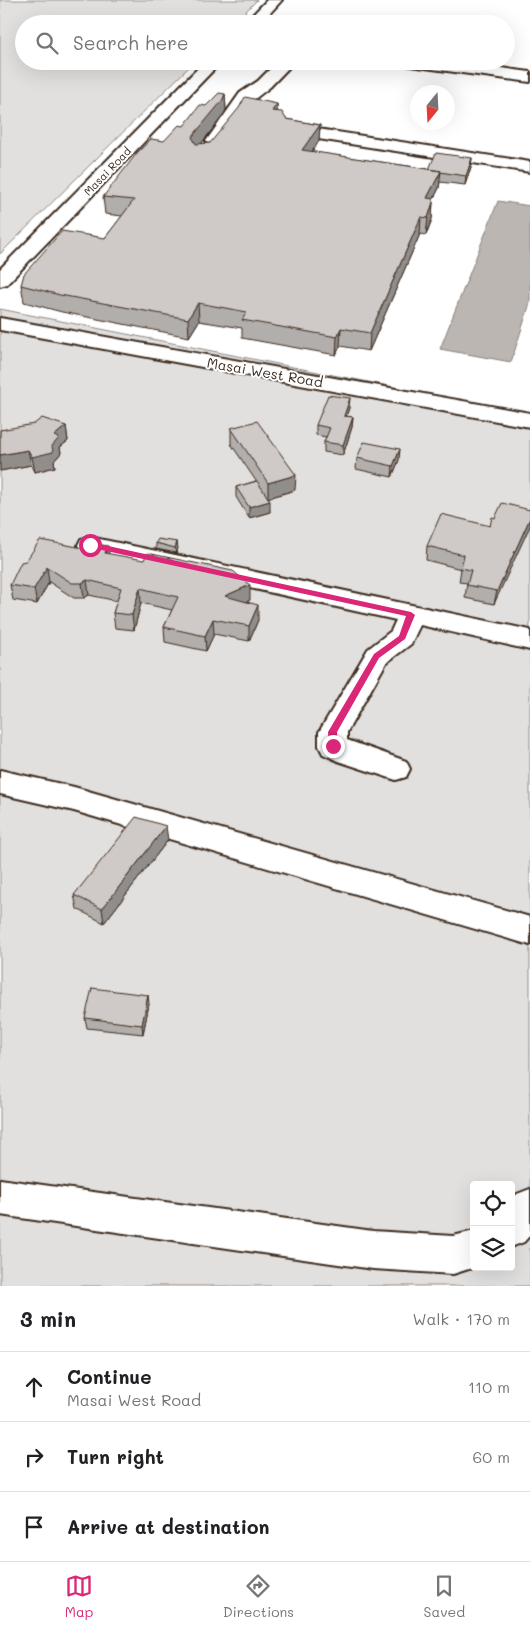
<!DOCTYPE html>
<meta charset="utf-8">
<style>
:root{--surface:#fff;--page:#f6f6f6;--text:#202124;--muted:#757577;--line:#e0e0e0;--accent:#db2777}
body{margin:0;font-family:Mali,sans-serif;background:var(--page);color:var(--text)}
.controls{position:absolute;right:15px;bottom:15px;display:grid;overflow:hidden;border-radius:5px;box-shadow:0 5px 20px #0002}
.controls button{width:45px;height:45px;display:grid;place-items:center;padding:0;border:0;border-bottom:1px solid var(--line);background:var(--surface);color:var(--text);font:25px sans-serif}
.compass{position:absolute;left:410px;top:85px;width:45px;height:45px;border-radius:50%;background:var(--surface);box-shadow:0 5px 20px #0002;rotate:198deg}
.stop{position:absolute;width:15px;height:15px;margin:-11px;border:4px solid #db2777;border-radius:50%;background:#fff}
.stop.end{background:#db2777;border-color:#fff;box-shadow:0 1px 5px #0008}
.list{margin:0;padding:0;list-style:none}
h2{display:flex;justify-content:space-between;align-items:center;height:65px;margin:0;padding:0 20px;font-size:21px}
h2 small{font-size:16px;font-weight:400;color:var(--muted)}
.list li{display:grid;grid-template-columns:32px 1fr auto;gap:15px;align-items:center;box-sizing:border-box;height:70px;padding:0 20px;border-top:1px solid var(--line)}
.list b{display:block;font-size:19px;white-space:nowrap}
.list p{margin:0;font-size:16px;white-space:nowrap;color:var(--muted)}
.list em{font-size:16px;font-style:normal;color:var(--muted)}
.icon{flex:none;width:28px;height:28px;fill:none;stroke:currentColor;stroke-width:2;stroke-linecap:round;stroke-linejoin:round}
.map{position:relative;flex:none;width:530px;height:1286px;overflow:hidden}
.search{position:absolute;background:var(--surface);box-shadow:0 5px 20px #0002;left:15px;right:15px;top:15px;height:55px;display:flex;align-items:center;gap:12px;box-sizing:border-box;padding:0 18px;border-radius:28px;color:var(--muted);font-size:19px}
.sheet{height:275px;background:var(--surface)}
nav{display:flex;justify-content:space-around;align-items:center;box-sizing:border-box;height:70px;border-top:1px solid var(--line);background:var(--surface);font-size:14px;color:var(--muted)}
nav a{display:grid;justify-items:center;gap:2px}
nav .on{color:var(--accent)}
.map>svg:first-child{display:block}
.green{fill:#e2e0de;stroke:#8e857e;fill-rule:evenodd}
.water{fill:#bcb6b3;stroke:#887e77}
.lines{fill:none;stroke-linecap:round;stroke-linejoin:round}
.minor-casing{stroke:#3b2a1e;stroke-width:4}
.minor{fill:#fff;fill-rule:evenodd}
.wall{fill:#b2aeab;stroke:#3b2a1e}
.shaded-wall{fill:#918d8b;stroke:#3b2a1e}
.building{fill:#cfcac7;stroke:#3b2a1e}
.route{fill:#db2777}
.labels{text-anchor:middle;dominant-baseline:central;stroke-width:4;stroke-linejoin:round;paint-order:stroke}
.far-street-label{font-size:11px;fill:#3b2a1e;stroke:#fff}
.street-label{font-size:14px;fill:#3b2a1e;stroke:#fff}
</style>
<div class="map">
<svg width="530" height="1286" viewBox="0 0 530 1286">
<rect width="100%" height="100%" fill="#fff"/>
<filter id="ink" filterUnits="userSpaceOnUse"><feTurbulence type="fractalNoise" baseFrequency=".02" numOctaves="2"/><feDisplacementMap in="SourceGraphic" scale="10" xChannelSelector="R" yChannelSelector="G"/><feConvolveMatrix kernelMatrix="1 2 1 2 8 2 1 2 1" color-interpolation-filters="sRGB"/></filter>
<g filter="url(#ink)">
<path class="green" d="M0,0H257L233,24H24V61H195L0,254Z
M0,309L530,414V1286H0ZM474,1185H511V1267H474Z"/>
<path class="water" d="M498,201L530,206V303L511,362L440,349Z"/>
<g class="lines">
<defs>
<path id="minor" d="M267,0H282L260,24H244Z
M205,61H222L7,284L0,286V269Z
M278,61H295L270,87L252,101L221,145L215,146L209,145L206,141L240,93L258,81Z
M402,61H448L530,72V82L410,66L404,64Z
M292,125L530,162V172L286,134L283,130L286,126Z
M0,318L530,413V427L0,330Z
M90,537L530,630V650L420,625L411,644L386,663L347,732V740L406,761L410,769L406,777L396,780L338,761L323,754L319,746V732L368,649L391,631L396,620L81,551L78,545L81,539Z
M0,770L74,787L530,917V945L74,811L0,794Z
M0,1179L373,1231L453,1236L474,1231L475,1267L453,1274L373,1269L0,1215Z
M530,1189V1235L524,1242L511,1247V1201L517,1194Z"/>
</defs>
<use href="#minor" class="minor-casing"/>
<use href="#minor" class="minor"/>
</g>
<path class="wall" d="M225,94L226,110L222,117L201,144L210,143L277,104V112L286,119L320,125L319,141L312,152L429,169L472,158L471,167L465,185L440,182L439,188L433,200L432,219L426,235L420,234L369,351L340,346L336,355L242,338V328L199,321L189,337L62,312L24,302L21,285L105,238L122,216L105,214L103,197L164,141L184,126L206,106Z
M349,408L346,416L353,417L352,427L343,455L324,452V442L326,437L316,435V425Z
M66,426L68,441L60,447L61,453L54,461L55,467L35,472L31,465L0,471V430Z
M231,428L295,490L268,498L270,512L249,518L236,497V487L256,481L231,444Z
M357,458L399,460L392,477L356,469Z
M530,510L494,604L465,598L467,583L459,582L461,569L426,560L427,546L490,526L495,518Z
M156,543L178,548L176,553L156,549Z
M83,548L109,554L250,600L246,602L258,620L249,641L214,634L206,651L165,642L164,627L172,610L141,603L134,630L115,628L113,613L117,601L89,595L84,598H74L49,582L37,604L13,600L10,585Z
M168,840L104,923L77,909L74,895Z
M149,1004L143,1034L87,1028L85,1018Z"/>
<path class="shaded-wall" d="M225,94L226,110L222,117L193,154L192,137Z
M277,104V120L272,111Z
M320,125L319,141L302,167V150Z
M472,158L471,167L465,185L466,176Z
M441,171L439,188L425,216L427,198Z
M433,202L432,219L426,235L428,218Z
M421,217L420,234L369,351L370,333Z
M198,303L199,321L189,337L188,319Z
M341,328L340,346L336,355L337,337Z
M350,398L349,408L343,426L344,416Z
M353,417L352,427L343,455V445Z
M66,426L68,441L60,447L61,453L54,461L55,467L35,472L32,457L52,446L54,436Z
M400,449L399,460L392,477L393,466Z
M28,450L31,465L0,471V455Z
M296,475L295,490L268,498V483Z
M270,501V512L249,518V507Z
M530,518V526L494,604L497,591Z
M177,542L178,548L176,553L175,548Z
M108,546L110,561L105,553Z
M47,567L49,582L37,604L34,589Z
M87,580L89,595L84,598L82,583Z
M250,585V600L226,611L225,596Z
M140,588L141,603L134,630L132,615Z
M258,605V620L249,641V626Z
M213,619L214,634L206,651L205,636Z
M166,826L168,840L104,923L102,909Z
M148,995L149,1004L143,1034L142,1025Z"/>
<path class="building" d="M219,93L225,94L222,101L192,137L196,144L210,143L239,108L245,97L277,104L272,111L282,112L286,119L320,125L302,150L441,171L427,198L433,199V202L428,218L421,217L370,333L341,328L337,337L242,320L247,312L198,303L188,319L60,295L21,285L24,274L62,231L105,238L134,200L103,197L137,153L151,139L164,141L179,125L184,126L200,105L206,106Z
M436,153L472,158L466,176L440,172L441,171L429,169Z
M328,395L350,398L344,416L353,417L343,445L324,442L330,428L316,425Z
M42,418L66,426L54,436L59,438L52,446L53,452L32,457L28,450L0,455V430L34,424Z
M257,421L296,475L268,483L231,428Z
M364,442L400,449L393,466L357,458Z
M257,481L270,501L249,507L236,487Z
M502,503L530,510V518L497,591L467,585L471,570L461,568L464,555L427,546L441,514L490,526L492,517L495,518Z
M158,539L177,542L175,548L156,543Z
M40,540L83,548L85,542L108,546L105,553L144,560L147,553L233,571L250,585L225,596L258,605L249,626L213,619L205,636L164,627L178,597L140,588L132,615L113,613L121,588L87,580L82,583H72L47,567L34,589L10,585L21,562L26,561Z
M136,817L166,826L102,909L74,895Z
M92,988L148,995L142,1025L85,1018Z"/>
</g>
<path class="route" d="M90,542L411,612L415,615L405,639L379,658L337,732L338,746L333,749L329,746L328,732L374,654L399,636L406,616L88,547V543Z"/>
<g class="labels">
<g class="far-street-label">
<text transform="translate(107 171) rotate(-46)">Masai Road</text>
</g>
<g class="street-label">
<text transform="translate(265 372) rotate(10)">Masai West Road</text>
</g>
</g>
</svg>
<div class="controls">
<button><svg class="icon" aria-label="locate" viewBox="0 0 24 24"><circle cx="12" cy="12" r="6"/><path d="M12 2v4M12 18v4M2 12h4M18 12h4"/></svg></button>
<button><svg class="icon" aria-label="layers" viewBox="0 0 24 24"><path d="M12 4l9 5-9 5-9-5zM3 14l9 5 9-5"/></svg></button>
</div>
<svg class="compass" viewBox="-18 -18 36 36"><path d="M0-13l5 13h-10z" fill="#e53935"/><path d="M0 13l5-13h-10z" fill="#757577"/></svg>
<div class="stop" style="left:90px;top:545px"></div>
<div class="stop end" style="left:333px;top:746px"></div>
<div class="search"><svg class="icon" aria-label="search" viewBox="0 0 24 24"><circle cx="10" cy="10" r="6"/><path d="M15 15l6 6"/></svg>Search here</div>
</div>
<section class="sheet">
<h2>3 min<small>Walk · 170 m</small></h2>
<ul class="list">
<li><svg class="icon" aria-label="ahead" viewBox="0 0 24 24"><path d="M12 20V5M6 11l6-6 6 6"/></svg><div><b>Continue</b><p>Masai West Road</p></div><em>110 m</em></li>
<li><svg class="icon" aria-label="right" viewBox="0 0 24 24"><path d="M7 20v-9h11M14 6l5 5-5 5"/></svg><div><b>Turn right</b></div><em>60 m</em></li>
<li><svg class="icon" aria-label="arrive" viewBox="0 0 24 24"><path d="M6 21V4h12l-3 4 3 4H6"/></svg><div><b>Arrive at destination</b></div></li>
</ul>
</section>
<nav>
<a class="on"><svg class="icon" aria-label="map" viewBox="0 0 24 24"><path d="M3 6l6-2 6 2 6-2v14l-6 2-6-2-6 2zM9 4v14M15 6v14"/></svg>Map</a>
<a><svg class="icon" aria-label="directions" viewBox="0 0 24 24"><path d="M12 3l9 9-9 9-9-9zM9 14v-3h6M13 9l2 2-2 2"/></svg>Directions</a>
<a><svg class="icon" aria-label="saved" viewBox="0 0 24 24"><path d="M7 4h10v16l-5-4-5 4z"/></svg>Saved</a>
</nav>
